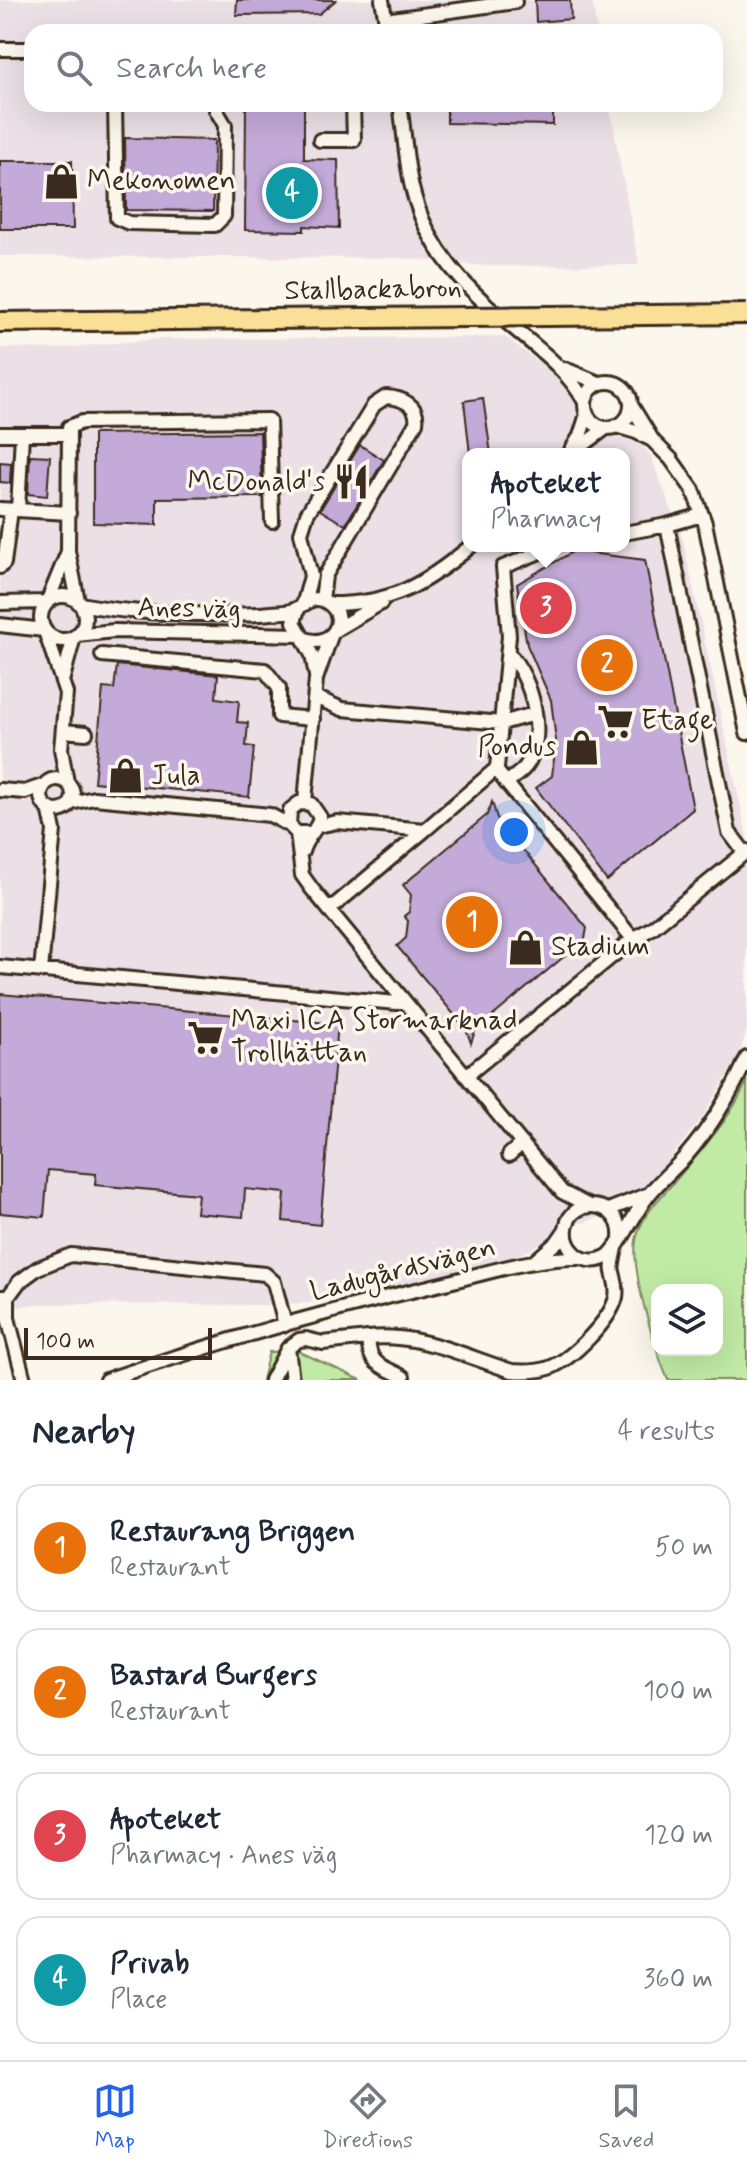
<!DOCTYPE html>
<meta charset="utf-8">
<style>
:root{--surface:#fff;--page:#f6f6f7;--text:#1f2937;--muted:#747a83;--line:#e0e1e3;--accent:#2563eb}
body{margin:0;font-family:Mynerve,sans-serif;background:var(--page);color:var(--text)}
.controls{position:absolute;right:24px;bottom:24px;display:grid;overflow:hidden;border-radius:16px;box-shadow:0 8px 32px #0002}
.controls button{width:72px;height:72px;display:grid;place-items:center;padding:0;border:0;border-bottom:2px solid var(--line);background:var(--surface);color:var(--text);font:40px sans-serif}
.scale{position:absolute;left:24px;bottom:20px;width:188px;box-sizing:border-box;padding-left:8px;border:4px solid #3b2a1e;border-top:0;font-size:22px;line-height:28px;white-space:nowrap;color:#3b2a1e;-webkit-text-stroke:6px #fbf7ec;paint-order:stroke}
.you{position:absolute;left:514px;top:832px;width:28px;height:28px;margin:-20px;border:6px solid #fff;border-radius:50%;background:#1a73e8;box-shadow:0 0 0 12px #1a73e833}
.badge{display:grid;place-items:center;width:52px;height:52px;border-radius:50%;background:var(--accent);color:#fff;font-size:26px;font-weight:700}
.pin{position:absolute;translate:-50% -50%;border:4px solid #fff;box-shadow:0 2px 8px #0006}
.popup{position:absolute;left:462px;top:448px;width:168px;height:104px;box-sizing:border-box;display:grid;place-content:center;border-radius:16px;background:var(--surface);filter:drop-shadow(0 2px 6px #0005);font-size:26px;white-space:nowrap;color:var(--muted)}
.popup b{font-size:30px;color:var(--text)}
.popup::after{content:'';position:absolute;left:50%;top:100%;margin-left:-16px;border:16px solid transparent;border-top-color:var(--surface)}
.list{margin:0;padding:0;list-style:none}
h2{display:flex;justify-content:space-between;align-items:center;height:104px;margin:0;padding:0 32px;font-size:34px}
h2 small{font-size:26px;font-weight:400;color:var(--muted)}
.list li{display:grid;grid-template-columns:52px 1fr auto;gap:24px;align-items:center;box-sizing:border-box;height:128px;margin:0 16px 16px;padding:0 16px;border:2px solid var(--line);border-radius:24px}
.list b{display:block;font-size:30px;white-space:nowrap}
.list p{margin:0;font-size:26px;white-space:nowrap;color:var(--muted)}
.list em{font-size:26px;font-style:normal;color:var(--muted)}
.icon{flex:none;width:44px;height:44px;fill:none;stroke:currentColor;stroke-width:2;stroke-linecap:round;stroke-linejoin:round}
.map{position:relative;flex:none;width:747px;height:1380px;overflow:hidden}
.search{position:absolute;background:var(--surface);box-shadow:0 8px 32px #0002;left:24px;right:24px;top:24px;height:88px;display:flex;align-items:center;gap:20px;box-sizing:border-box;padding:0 28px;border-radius:24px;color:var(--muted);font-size:30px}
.sheet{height:680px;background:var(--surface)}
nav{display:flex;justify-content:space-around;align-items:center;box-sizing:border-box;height:112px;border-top:2px solid var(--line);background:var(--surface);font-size:22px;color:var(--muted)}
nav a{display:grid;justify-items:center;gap:4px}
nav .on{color:var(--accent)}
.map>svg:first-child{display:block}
.built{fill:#eae0e6;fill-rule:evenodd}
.green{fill:#c1eaa5;stroke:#7e8a62;stroke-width:2;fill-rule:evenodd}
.building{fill:#c4aad8;stroke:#3b2a1e;stroke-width:2}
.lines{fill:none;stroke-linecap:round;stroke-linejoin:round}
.minor-casing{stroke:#3b2a1e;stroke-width:18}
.highway-casing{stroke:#3b2a1e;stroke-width:24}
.minor{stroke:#fbf7ec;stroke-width:12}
.highway{stroke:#fadf96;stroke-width:18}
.highway-bridge-casing{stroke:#3b2a1e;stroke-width:24;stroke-linecap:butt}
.highway-bridge{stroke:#fadf96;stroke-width:18}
.labels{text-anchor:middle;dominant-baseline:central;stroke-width:7;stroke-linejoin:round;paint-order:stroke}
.poi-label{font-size:28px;fill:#3b2a1e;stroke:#fbf7ec;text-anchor:start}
.street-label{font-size:28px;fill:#3b2a1e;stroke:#fbf7ec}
</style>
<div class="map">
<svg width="747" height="1380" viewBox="0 0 747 1380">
<rect width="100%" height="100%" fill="#fbf7ec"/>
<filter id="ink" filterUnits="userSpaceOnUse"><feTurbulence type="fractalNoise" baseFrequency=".0125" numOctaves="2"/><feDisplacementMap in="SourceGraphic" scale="16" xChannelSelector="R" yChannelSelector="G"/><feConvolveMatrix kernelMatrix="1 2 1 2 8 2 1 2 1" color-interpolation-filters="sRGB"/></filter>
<g filter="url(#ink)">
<path class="built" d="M0,0H592L597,32H32V104H609L639,265L486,266L402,258L0,256Z
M505,337L555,374L568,389L593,431L640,443L651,456L683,540L747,836V1030L738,1057L702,1118L659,1172L615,1212L561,1230L532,1249L508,1259L323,1302L264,1305L36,1304L0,1310V348L54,349L157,339ZM468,454H624V546H468Z"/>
<path class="green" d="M747,1081V1380H668C656,1351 628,1266 637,1236C642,1215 661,1197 675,1181C702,1149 730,1120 747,1081ZM717,1290V1350H657V1290Z
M298,1351L361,1380H262L269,1352Z"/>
<path class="building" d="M237,0H336L319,14L236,15Z
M535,0H570L571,19L536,22Z
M246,104H304V159L338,160L339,228L304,226V231L245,230Z
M447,104H553V125L447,123Z
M125,138L214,140L213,211L126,210Z
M0,161H72L73,229H0Z
M483,398L491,454H470L464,401Z
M260,432L262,497L157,498V525L93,523V434Z
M360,445L384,460L345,525L320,510Z
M30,455L50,456L47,496L28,494Z
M0,462L11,463L10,483L0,482Z
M574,551L645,560L693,809L607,881L536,788L552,776L556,741L551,700L527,645L517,584Z
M117,665L218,675L216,698L239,701L237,722L248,723L246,746L254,747L249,797L94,782L103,688L114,689Z
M492,802L497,818L587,928L585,939L475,1031L471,1043L466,1029L397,946L406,938L408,921L404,916L409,912L411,895L403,885L487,815Z
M0,994L338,1024L320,1225L283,1221L285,1193L245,1189L243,1217L196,1213L198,1194L95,1185L96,1174L48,1170L44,1217L0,1213Z"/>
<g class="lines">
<defs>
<path id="minor" d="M382,0L388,32
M385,20L515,2
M0,49H32
M115,104L117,218L129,223L215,225L224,216L225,125L216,110V104
M400,104C405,136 406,171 416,202C431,251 465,287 503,319C534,346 565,366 585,402
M320,140H354L353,104
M565,369L599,383
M585 405a23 23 0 1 1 46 0a23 23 0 1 1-46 0Z
M631,405L653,441L671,459L693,490L705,523L747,733
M616,426L636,432L650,439
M0,434H69
M574,452L606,428
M569,454L580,436L587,414
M0,509L69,513
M18,510L22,434
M667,525L729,832L745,853
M624,533L667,525L702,515
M0,567L4,563L11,510
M41 618a22 22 0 1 1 44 0a22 22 0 1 1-44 0Z
M48,600L67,554
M78,601L68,551L69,434V427L82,422L269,420L272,521
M304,602L311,576L301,533L307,514L374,405L386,397C402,398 419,405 416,423L325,576L322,600
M0,603L46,602
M81,604C120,612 158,613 197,614C222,614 247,616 271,613C279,612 289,613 296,609C307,604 314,593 328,603C351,619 330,651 303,638L294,622L298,609
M330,604C392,604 424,585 471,546
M0,625L44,630
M335,630L381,603
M46,634L66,693L61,749L67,782
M77,635L114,631L300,635
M303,638L312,655L316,676
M102,655L265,670L279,688V716L313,719
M63,678L74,637
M315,697L342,709L502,723L534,714
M63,731L86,733
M496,770L633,939
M41 795a16 16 0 1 1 32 0a16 16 0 1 1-32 0Z
M506,783C512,778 521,773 526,766C548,737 532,677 508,653
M0,790L25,792L45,785
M305,802L316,679L331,636
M71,803L94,798L270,815L289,825
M318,826L337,822L425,830L497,768L509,636L503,567L555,546
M297,833L302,875L312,889L562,1192L589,1206
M302,852C306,835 318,831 320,817L311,804L299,803L290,810L289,825L297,833H309
M329,910L425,830
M0,967L397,1003L403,999
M41,971L54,830L49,808
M466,1076L633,939L652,928L747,851
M509,1155L522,1143
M608,1210L646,1195
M620,1238C623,1201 572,1194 566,1228C565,1237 567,1245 573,1251C581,1261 595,1263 606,1257C618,1251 636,1210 647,1197C658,1182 673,1170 685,1157C711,1127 731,1094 747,1058
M536,1260L557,1242L566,1229
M0,1297H8L19,1282L38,1268L71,1255L265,1274L274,1282L285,1325
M8,1297V1318L24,1380
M368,1338C420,1333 464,1356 512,1371C524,1372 536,1372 549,1368C571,1360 611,1320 616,1297C618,1288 615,1281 613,1272C611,1265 615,1255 616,1248
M288,1348L292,1380
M106,1380C217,1342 330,1310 445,1283C490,1272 535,1257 582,1258
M271,1380L288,1348L299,1340L306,1339L323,1343L368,1338C369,1366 381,1365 403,1377"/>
<path id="highway" d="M0,322L364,318"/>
</defs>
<use href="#minor" class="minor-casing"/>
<use href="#highway" class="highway-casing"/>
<use href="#minor" class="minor"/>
<use href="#highway" class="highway"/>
<defs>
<path id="highway-bridge" d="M364,318L747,314"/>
</defs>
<use href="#highway-bridge" class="highway-bridge-casing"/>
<use href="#highway-bridge" class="highway-bridge"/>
</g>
</g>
<defs>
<symbol id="shop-bare" viewBox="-9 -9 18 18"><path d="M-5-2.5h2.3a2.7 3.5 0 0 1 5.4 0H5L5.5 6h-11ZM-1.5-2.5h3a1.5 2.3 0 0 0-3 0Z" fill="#3b2a1e" stroke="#fbf7ec" stroke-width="2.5" paint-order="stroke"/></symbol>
<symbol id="restaurant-bare" viewBox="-9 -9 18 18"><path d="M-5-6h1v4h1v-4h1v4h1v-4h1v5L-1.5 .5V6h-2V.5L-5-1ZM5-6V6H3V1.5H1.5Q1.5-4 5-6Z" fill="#3b2a1e" stroke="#fbf7ec" stroke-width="2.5" paint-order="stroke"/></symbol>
<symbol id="supermarket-bare" viewBox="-9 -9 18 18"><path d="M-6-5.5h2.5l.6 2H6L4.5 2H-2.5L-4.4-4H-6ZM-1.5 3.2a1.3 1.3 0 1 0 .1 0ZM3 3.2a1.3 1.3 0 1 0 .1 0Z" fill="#3b2a1e" stroke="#fbf7ec" stroke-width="2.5" paint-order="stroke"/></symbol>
</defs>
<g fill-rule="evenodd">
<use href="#shop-bare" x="36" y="156" width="51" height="51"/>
<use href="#restaurant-bare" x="326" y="456" width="51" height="51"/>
<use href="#supermarket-bare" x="590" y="696" width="51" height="51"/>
<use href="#shop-bare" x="556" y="722" width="51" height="51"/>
<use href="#shop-bare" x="100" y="750" width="51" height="51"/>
<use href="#shop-bare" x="500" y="922" width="51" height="51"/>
<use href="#supermarket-bare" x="180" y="1012" width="51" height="51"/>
</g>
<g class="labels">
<g class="poi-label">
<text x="87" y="181">Mekonomen</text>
<text x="325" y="482" text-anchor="end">McDonald's</text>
<text x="641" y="721">Etage</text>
<text x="556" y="747" text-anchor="end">Pondus</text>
<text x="151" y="776">Jula</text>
<text x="551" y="947">Stadium</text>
<text x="231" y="1021">Maxi ICA Stormarknad<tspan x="231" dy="32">Trollhättan</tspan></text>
</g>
<g class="street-label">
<text transform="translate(373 290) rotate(-1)">Stallbackabron</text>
<text transform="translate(189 609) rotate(1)">Anes väg</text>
<text transform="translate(403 1270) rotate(-14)">Ladugårdsvägen</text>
</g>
</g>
</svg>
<div class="controls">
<button><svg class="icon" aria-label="layers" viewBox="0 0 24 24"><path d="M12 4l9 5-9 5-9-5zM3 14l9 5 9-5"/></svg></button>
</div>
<div class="scale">100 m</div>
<div class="you"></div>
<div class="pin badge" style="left:472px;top:922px;background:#e8710a">1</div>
<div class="pin badge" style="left:607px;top:665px;background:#e8710a">2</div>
<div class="pin badge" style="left:546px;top:608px;background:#e0444e">3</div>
<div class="popup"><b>Apoteket</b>Pharmacy</div>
<div class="pin badge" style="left:292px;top:193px;background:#0f9aa8">4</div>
<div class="search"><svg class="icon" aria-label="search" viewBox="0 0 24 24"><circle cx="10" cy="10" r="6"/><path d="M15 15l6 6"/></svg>Search here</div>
</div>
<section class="sheet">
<h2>Nearby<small>4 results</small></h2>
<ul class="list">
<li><span class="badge" style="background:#e8710a">1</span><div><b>Restaurang Briggen</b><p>Restaurant</p></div><em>50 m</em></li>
<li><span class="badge" style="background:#e8710a">2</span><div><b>Bastard Burgers</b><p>Restaurant</p></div><em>100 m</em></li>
<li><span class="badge" style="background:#e0444e">3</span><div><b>Apoteket</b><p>Pharmacy · Anes väg</p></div><em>120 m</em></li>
<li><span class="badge" style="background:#0f9aa8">4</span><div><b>Privab</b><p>Place</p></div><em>360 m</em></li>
</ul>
</section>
<nav>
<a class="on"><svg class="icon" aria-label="map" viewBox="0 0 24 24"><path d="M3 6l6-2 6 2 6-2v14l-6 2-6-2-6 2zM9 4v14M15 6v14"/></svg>Map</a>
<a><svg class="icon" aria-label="directions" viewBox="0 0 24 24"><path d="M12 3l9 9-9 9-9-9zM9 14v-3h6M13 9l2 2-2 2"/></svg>Directions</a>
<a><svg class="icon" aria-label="saved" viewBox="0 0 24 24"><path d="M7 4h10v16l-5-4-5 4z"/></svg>Saved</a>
</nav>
